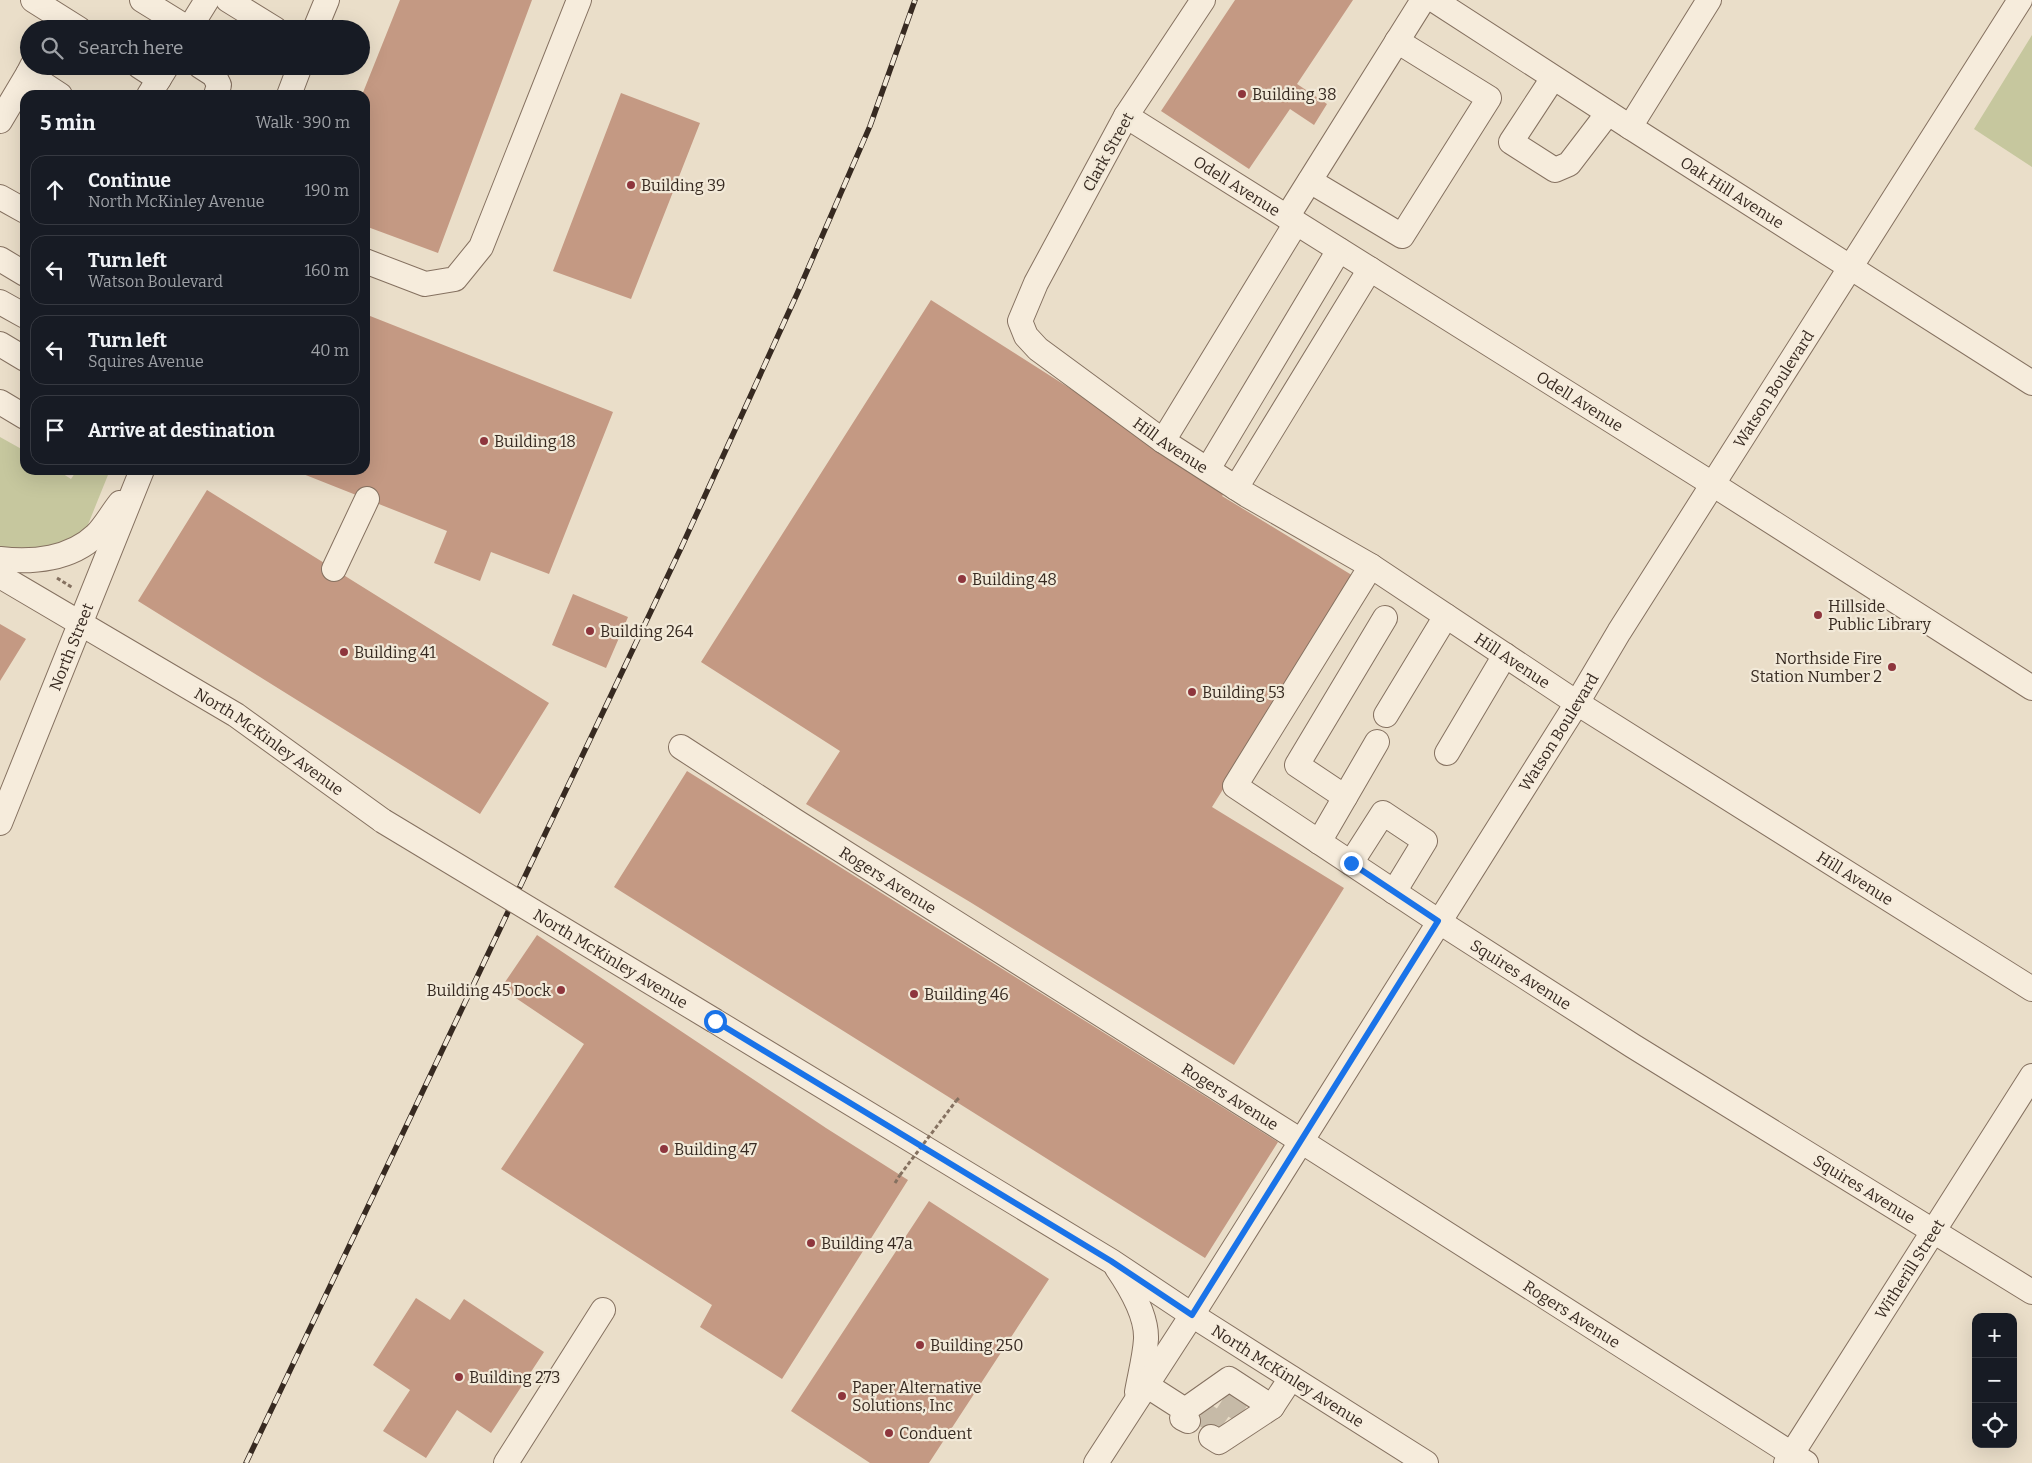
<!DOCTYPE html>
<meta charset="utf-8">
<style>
:root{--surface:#171b24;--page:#20242c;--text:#f1f3f6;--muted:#9ea1a6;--line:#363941}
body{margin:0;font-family:Bitter,serif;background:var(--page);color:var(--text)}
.controls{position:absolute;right:15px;bottom:15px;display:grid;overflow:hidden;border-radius:10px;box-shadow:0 5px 20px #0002}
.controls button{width:45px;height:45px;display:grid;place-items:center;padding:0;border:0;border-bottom:1px solid var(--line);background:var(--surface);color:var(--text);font:25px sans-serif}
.stop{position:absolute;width:15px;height:15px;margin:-11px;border:4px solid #1a73e8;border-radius:50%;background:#fff}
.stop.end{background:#1a73e8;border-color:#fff;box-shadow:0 1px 5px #0008}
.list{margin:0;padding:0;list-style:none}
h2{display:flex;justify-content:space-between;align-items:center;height:65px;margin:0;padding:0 20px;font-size:21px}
h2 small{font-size:16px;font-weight:400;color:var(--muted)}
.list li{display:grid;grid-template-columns:32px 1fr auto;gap:15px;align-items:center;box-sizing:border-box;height:70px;margin:0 10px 10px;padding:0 10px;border:1px solid var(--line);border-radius:15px}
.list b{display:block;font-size:19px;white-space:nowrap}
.list p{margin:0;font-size:16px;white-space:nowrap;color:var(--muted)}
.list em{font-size:16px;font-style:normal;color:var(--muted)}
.icon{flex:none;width:28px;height:28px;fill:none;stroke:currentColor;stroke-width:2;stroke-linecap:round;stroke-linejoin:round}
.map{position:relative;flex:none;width:2032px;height:1463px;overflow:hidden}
.search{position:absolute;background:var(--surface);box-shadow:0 5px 20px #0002;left:20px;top:20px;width:350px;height:55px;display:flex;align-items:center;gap:12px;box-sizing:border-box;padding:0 18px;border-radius:28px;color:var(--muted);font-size:19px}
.panel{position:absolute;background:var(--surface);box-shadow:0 5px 20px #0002;left:20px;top:90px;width:350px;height:385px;border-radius:15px}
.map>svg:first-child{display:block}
.green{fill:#c6c79e}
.building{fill:#c49983}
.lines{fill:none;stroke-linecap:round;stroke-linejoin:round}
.minor-tunnel{stroke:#c6baa7;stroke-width:24;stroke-dasharray:24 12;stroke-linecap:butt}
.minor-casing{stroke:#857160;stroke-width:26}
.path{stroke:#857160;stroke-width:3;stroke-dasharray:4 2.5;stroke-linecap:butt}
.minor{stroke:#f6ecdc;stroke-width:24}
.rail-casing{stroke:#372a21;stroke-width:5.5}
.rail{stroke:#f2e9d8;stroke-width:4;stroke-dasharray:11;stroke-linecap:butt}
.minor-bridge-casing{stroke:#857160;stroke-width:26;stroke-linecap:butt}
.path-bridge{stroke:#857160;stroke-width:3;stroke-dasharray:4 2.5;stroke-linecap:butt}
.minor-bridge{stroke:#f6ecdc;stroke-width:24}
.route{stroke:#1a73e8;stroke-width:6}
.poi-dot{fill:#8e363d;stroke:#f2e9d8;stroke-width:2}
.labels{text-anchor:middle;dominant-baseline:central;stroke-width:4.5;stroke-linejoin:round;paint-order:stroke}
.poi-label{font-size:16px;fill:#372a21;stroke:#f2e9d8;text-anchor:start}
.street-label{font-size:16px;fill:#372a21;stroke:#f2e9d8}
</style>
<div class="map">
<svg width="2032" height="1463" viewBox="0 0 2032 1463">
<rect width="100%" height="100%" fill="#eadec9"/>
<path class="green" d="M2032,35V167L1974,129Z
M0,437L25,451V470H57L71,479L77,470H110L85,532L72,550L0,554Z"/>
<path class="building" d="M400,0H532L438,253L365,226V95H362Z
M1235,0H1353L1297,84L1327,104L1314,125L1290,109L1249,169L1161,111Z
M621,93L700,123L631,299L553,271Z
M931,300L1228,489L1222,496L1355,577L1212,807L1344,888L1234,1065L970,902L806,804L840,751L701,662Z
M365,314L613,412L549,574L491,552L480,581L434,563L447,531L293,470H365Z
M207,490L549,703L480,814L138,601Z
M573,594L628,617L606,668L552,645Z
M0,624L26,639L0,681Z
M687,771L1278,1142L1205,1258L614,887Z
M537,935L826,1128L908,1180L782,1379L700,1327L712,1305L501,1169L584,1044L501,988Z
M929,1201L1049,1279L929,1463H870L791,1411Z
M416,1298L450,1320L464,1299L544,1352L491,1433L457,1410L426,1458L383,1431L410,1390L373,1365Z"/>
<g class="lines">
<path class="minor-tunnel" d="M1223,1399L1245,1413
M1202,1413L1224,1428"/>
<defs>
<g id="minor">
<path d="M33,0L79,29"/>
<path d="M142,0L189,29"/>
<path d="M228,0L275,29"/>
<path id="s1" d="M1203,0L1126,116L1036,283L1020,321L1026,336L1038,349L1163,441L1247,495L1371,566L1577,703L2032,989"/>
<path id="s2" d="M1434,0L1630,127L2032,383"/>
<path d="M189,29L207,0"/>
<path d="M315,29L327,0"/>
<path d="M32,66L28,74L60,95"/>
<path d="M139,66L159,79"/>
<path d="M200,66L214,75L219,85L216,95"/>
<path d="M1553,78L1511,142L1555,170L1569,164L1608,113"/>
<path d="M149,95L167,66"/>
<path d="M289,95L300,66"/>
<path id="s3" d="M1126,116L1714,485L2032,688"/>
<path d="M0,121L28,74"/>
<path d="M1630,127L1709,0"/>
<path d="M1310,181L1402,236L1489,98L1397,41"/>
<path d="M0,197L25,211"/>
<path d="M1287,217L1423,0"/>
<path d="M0,259L25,274"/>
<path d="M365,261L425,284L455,279L481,247L579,0"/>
<path d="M0,302L25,316"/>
<path d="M0,344L25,359"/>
<path d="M0,402L25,417"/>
<path d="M1163,441L1296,223"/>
<path d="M1208,469L1339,250"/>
<path d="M1236,488L1370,269"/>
<path d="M0,559C33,563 71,559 96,535C105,526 112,513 120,503"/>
<path id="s4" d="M1371,566L1235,786L1438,921L1633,1046L2032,1292"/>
<path d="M334,569L367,499"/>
<path id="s5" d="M0,576L236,715L383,821"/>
<path d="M1386,715L1446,616"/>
<path id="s6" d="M681,747L795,821L1301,1141L1806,1463"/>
<path d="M1447,753L1505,655"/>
<path d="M1345,797L1297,765L1385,618"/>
<path id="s7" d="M0,823L142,470"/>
<path d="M1319,842L1377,742"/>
<path d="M1351,863L1383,813L1425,841L1394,892"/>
<path id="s8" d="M715,1021L1111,1261L1192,1315L1426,1463"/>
<path d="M1117,1268C1130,1287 1147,1315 1146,1339C1145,1356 1140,1375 1137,1392"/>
<path d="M1146,1385L1185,1410L1182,1418L1188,1421"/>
<path d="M1185,1410L1229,1379L1272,1407"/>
<path d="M1211,1437L1219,1442L1272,1407L1291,1378"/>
<path d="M506,1463L603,1310"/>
<path id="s9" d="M1096,1463L1192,1315L1577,703L1619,632L2020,0"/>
<path id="s10" d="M1786,1463L2032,1076"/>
</g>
</defs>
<use href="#minor" class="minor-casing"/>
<path class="path" d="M57,578L73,588
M956,1101L959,1098
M895,1183L900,1175"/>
<use href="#minor" class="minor"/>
<defs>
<path id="rail" d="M246,1463L682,546L797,294L870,126L915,0"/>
</defs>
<use href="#rail" class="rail-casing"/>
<use href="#rail" class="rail"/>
<defs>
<g id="minor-bridge">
<path id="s11" d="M383,821L715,1021"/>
</g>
</defs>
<use href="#minor-bridge" class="minor-bridge-casing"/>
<path class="path-bridge" d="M900,1175L956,1101"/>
<use href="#minor-bridge" class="minor-bridge"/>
</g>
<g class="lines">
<path class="route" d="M715,1021L1111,1261L1192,1315L1438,921L1351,863"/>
</g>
<g class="poi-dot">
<circle cx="1242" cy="94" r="5"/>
<circle cx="631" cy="185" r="5"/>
<circle cx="484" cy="441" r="5"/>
<circle cx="962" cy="579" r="5"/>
<circle cx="1818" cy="615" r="5"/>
<circle cx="590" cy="631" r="5"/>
<circle cx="344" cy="652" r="5"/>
<circle cx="1892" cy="667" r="5"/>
<circle cx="1192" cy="692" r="5"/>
<circle cx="561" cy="990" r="5"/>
<circle cx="914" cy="994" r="5"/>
<circle cx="664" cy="1149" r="5"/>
<circle cx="811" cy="1243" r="5"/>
<circle cx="920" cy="1345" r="5"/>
<circle cx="459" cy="1377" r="5"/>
<circle cx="842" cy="1396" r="5"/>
<circle cx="889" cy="1433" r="5"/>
</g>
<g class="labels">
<g class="poi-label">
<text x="1252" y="94">Building 38</text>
<text x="641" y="185">Building 39</text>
<text x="494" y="441">Building 18</text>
<text x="972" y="579">Building 48</text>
<text x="1828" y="606">Hillside<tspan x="1828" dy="18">Public Library</tspan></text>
<text x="600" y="631">Building 264</text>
<text x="354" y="652">Building 41</text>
<text x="1882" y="658" text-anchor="end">Northside Fire<tspan x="1882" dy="18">Station Number 2</tspan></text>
<text x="1202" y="692">Building 53</text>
<text x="551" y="990" text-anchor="end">Building 45 Dock</text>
<text x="924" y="994">Building 46</text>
<text x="674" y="1149">Building 47</text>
<text x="821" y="1243">Building 47a</text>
<text x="930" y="1345">Building 250</text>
<text x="469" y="1377">Building 273</text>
<text x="852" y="1387">Paper Alternative<tspan x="852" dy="18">Solutions, Inc</tspan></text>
<text x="899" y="1433">Conduent</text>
</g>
<g class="street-label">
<text transform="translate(1108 152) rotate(-61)">Clark Street</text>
<text stroke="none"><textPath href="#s3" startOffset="131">Odell Avenue</textPath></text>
<text stroke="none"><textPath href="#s2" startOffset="355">Oak Hill Avenue</textPath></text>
<text stroke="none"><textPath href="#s9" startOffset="1270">Watson Boulevard</textPath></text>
<text stroke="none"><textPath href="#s3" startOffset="536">Odell Avenue</textPath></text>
<text stroke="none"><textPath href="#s1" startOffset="568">Hill Avenue</textPath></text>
<text stroke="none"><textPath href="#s7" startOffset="190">North Street</textPath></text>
<text stroke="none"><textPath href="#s1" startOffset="972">Hill Avenue</textPath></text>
<text stroke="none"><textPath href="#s9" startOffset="865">Watson Boulevard</textPath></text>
<text stroke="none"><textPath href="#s5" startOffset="316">North McKinley Avenue</textPath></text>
<text stroke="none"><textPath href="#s1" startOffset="1378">Hill Avenue</textPath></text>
<text stroke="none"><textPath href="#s6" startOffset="246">Rogers Avenue</textPath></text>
<text stroke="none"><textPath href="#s11" startOffset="266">North McKinley Avenue</textPath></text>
<text stroke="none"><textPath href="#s4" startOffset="601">Squires Avenue</textPath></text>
<text stroke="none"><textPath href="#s6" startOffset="651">Rogers Avenue</textPath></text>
<text stroke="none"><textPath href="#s4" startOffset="1006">Squires Avenue</textPath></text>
<text stroke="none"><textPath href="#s10" startOffset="230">Witherill Street</textPath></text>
<text stroke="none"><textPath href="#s6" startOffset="1056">Rogers Avenue</textPath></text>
<text stroke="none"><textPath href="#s8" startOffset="674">North McKinley Avenue</textPath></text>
</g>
</g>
</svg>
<div class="controls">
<button>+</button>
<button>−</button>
<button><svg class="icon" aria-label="locate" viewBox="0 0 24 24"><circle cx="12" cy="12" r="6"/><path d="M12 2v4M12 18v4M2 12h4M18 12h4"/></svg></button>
</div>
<div class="stop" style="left:715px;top:1021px"></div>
<div class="stop end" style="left:1351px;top:863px"></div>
<div class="search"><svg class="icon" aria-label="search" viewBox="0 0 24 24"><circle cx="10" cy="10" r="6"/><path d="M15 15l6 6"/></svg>Search here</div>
<section class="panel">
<h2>5 min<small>Walk · 390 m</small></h2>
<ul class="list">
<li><svg class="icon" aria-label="ahead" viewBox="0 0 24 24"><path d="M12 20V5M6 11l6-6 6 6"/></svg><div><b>Continue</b><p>North McKinley Avenue</p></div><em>190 m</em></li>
<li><svg class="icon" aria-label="left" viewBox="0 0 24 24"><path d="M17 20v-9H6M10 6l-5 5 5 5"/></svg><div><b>Turn left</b><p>Watson Boulevard</p></div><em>160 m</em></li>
<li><svg class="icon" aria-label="left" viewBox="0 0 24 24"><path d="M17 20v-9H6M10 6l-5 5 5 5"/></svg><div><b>Turn left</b><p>Squires Avenue</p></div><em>40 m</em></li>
<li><svg class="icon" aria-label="arrive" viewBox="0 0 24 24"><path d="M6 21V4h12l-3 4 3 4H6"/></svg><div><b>Arrive at destination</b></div></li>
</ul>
</section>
</div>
